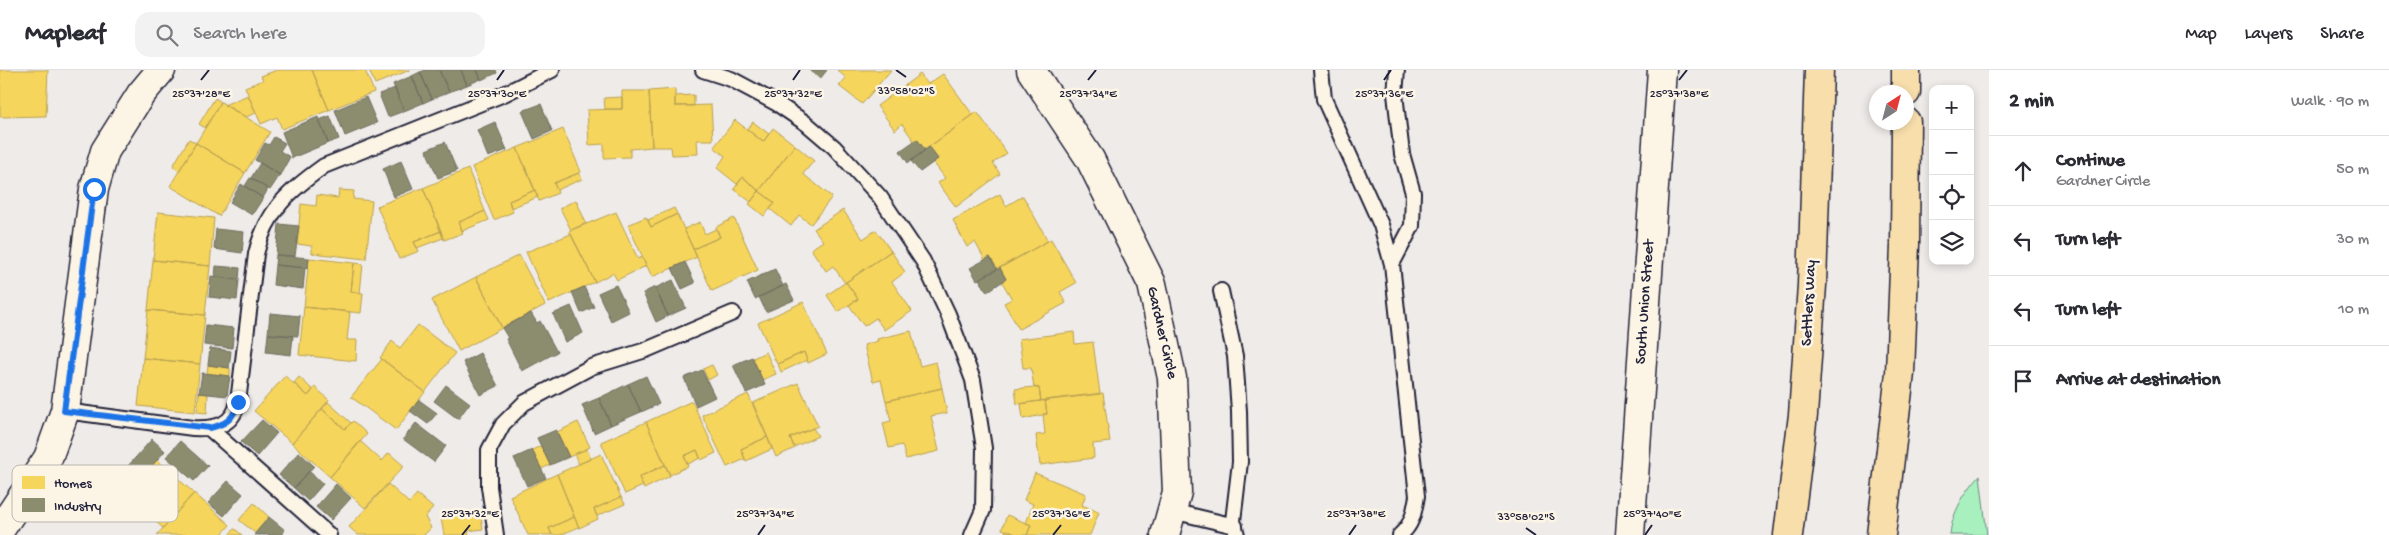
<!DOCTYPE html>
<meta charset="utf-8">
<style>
:root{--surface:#fff;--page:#f2f2f3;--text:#2b2b33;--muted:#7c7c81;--line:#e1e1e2}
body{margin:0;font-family:"Gochi Hand",sans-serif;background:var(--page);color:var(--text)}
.controls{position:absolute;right:15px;top:15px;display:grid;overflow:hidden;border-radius:10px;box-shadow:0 2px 8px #0003}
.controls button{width:45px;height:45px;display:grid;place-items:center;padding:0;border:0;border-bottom:1px solid var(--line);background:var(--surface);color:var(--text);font:25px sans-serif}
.compass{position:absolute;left:1869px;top:15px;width:45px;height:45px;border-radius:50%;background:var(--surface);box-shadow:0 2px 8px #0003;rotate:36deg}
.stop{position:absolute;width:15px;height:15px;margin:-11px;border:4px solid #1a73e8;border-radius:50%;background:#fff}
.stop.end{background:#1a73e8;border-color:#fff;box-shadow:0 1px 5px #0008}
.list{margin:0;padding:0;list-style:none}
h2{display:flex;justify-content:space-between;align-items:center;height:65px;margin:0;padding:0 20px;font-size:21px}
h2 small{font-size:16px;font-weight:400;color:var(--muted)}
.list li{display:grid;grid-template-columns:32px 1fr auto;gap:15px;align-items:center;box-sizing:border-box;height:70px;padding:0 20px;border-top:1px solid var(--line)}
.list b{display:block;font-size:19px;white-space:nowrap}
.list p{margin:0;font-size:16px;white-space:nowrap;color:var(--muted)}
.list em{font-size:16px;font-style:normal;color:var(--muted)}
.icon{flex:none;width:28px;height:28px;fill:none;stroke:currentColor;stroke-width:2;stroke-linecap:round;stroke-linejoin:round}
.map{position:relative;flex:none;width:1989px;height:465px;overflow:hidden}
header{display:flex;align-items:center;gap:30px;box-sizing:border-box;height:70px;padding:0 25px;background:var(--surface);border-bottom:1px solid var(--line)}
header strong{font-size:24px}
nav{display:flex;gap:28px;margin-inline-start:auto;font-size:18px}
.search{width:350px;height:45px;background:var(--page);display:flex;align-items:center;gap:12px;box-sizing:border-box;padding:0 18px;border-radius:15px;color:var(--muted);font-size:19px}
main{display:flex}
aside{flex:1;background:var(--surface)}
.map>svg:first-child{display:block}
.green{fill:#a8f1bf;stroke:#658a7d}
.homes{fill:#f6d55c;stroke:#b69f52}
.industry{fill:#8c8c6e;stroke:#6c6c5f}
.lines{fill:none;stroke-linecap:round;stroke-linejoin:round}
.service-casing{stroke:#22223b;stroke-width:18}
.minor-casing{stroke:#22223b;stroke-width:31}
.tertiary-casing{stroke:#22223b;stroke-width:31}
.motorway-casing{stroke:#22223b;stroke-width:31}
.service{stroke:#fcf5e5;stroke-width:14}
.minor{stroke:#fcf5e5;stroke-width:28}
.tertiary{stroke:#fcf5e5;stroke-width:28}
.motorway{stroke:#f8deab;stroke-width:28}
.route{stroke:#1a73e8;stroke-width:6}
.ticks{fill:none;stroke:#22223b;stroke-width:2}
.labels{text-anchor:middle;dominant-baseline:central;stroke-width:5;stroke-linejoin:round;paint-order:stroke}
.street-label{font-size:16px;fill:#22223b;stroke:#fcf5e5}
.key{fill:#fcf5e5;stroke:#bbb6b2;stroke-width:1}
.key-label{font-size:14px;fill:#22223b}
.ticks-label{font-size:12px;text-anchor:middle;fill:#22223b;stroke:#fcf5e5;stroke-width:5;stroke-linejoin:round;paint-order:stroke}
</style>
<header>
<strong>Mapleaf</strong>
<div class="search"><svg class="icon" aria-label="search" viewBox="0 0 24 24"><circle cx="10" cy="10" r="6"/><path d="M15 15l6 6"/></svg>Search here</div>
<nav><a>Map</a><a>Layers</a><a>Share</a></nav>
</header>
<main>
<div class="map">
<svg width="1989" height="465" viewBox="0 0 1989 465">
<rect width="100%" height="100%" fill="#efebe8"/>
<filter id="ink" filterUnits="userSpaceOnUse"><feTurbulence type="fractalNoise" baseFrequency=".02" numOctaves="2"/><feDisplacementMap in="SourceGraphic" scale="10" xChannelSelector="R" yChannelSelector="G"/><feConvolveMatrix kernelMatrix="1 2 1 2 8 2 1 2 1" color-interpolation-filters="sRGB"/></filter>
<g filter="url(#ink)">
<path class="green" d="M1980,405L1987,465H1950C1952,442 1965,422 1980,405Z"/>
<path class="homes" d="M0,0H48L46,46L0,47Z
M277,0H312L329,40L282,59L277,47L261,54L245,17L263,10L261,6Z
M312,0H365L374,22L329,40Z
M369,0H410L375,14Z
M837,0H891L862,34L839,16L846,8Z
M920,4L928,14L943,4L973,45L925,80L917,69L914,71L902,54L895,60L877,36Z
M675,19V36L711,35L713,70H697L698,84L672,85L671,77H652L649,21Z
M622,21H649L652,77L630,79V87L604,88V74L589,75L587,40L622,39Z
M248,25L256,43L246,47L224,35Z
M694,25V36H675V26Z
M622,27V39H605L604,28Z
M215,28L221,32L205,58L199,54Z
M221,32L270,62L245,103L196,73Z
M977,42L1007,83L993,93L1000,104L956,137L938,113L945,108L933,92L938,89L929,77Z
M735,50L763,72L773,58L795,75L759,121L743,107L737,114L717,98L725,86L714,77Z
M753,52L769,64L763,72L747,59Z
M563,59L581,102L554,113L558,123L539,131L517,78Z
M189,69L196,73L179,101L173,96Z
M196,73L245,103L219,146L170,116Z
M795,75L814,91L803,104L832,127L811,154L799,145L791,156L770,139L775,133L759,121Z
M517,78L535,120L509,131L513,142L494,150L472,97Z
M468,99L485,141L459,152L463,163L444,170L423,118Z
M579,103L582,109L557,120L554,113Z
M743,107L759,121L751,132L734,119Z
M423,118L441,161L414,172L419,181L399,189L377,136Z
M339,120L354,121L353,129L372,131L366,189L312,183V176L297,174L301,134L316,136L317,125L338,128Z
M535,120L538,127L511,138L509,131Z
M759,121L775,133L764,146L749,134Z
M1000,124L1006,136L1023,126L1048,171L997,199L990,187L985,190L975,172L967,177L953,150Z
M576,130L586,153L571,160L560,138Z
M674,138L677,144L651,157L648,150Z
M843,140L863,169L876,160L891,181L845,213L833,196L826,201L811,179L823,171L814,159Z
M485,141L489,150L462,161L459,152Z
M158,142L214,148L210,196L153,190Z
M616,142L638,189L642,187L646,196L617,210L613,203L595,212L569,161Z
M677,144L697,187L652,207L628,155L646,147L651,157Z
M734,148L758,200L712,221L693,179L720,167L716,157Z
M700,152L705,164L716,159L720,167L693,179L684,159Z
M441,161L443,168L417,178L414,172Z
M571,164L595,212L549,233L526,182Z
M1051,169L1076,213L1060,222L1066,233L1019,259L1004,233L1012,229L1002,212L1006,209L1000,198Z
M891,181L905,202L892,212L912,241L884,260L876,248L864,256L849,235L858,229L846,212Z
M519,185L545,235L502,258L476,207Z
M309,188L354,193L351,222L363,223L361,243L304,237Z
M153,190L210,196L205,245L148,240Z
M354,193L363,194L360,223L351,222Z
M476,207L502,258L459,281L432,230Z
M846,212L858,229L838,242L827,225Z
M803,232L827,284L808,293L804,282L777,294L758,253Z
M304,237L350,242L347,270H357L356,291L299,285Z
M148,240L205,245L200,294L143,288Z
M418,255L455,283L425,322L380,288L392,271L400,278Z
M911,261L920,296L936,292L942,318L886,331L881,310L873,312L864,275L878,271L877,269Z
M1074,262L1075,274L1093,272L1100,324L1041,331L1039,318H1034L1031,298H1023L1019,269Z
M766,282L776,304L762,310L753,288Z
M804,282L807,290L781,302L778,294Z
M143,288L200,294L195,342L138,336Z
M382,289L425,322L396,360L351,327Z
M208,295L230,298V306L207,303Z
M712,295L717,305L708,310L703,299Z
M285,306L308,326L315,317L329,330L292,373L254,341Z
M299,307L313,320L308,326L294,313Z
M798,313L818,356L790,368L795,378L776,387L753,333Z
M1034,317L1039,318L1041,331L1017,334L1015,319Z
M942,318L947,343L931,346L939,381L906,389L902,375L889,378L883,353L891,351L886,331Z
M199,323L208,324L207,343L197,342Z
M1103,323L1110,372L1093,374L1094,388L1040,395L1036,365L1045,364L1043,344H1047L1045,330Z
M748,324L767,367L741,379L745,389L727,397L702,345Z
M1045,330L1047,344L1023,349L1021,334Z
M692,331L716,383L701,390L697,380L684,386L688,396L670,405L646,352Z
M328,332L351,353L345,359L322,339Z
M322,339L345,359L353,351L367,364L330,407L292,373Z
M578,352L590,377L569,387L557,362Z
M646,352L665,395L639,407L643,416L625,424L601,372Z
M813,358L818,366L794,377L790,368Z
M767,367L772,379L746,391L741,379Z
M360,371L382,391L389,383L404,396L365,438L330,407Z
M541,376L550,395L541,399L532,380Z
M587,379L591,389L579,394L574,384Z
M697,380L700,388L688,394L684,386Z
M601,384L621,427L594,439L598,449L579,458L557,404Z
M157,390L194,423L163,458L141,439L134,447L119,433Z
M665,395L670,406L644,419L639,407Z
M1035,403L1086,424L1082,435L1099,442L1090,465H1027L1031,455L1026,453L1033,434L1024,430Z
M557,404L574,447L549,458L552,465H528L510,426Z
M388,414L409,433L417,424L433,438L425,447L431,458L424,465H358L349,457Z
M194,423L230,455L221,465H157Z
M621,427L625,434L597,446L594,439Z
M254,433L269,447L255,463L239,450Z
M480,441L483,459L468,461L469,465H444L441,448Z
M1007,445L1031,455L1027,465H1018L1002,459Z
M574,447L579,457L560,465H552L549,458Z
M234,459H235L242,465H229Z
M1006,460L1018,465H1004Z"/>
<path class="industry" d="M426,0H439L449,22L432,29L420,2Z
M439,0H461L467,15L449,22Z
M461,0H477L481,9L467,15Z
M477,0H496L497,3L481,10Z
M810,0H827L820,9Z
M420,2L432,29L423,33L412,6Z
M412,6L423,33L404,41L393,14Z
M395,18L404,41L388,47L379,24Z
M366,27L377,53L345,66L335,40Z
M541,34L552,61L534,69L522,41Z
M330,46L339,69L328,73L319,50Z
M318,47L328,73L292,88L282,62Z
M495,52L507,80L488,87L477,60Z
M274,67L285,73L280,81L290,87L280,105L255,90L265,73L269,75Z
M917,69L925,80L908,93L900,81Z
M445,72L457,101L438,108L426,80Z
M929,77L938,89L920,102L911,91Z
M401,91L413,119L394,127L383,99Z
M260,93L280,105L270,120L251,108Z
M250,108L268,119L263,128L245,116Z
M241,114L263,128L252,145L230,132Z
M279,154L299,156L295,186L276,185Z
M216,159L244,162L242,183L214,179Z
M276,185L309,188L308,198L275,195Z
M990,187L997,199L977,210L970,198Z
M685,192L695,213L682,219L672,198Z
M275,195L305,198L303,219L273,215Z
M216,196L240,198L239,210L215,207Z
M1000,198L1006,209L987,222L979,209Z
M775,199L783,216L755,229L747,212Z
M211,206L239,210L237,230L209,227Z
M673,210L686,238L668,246L655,218Z
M786,214L794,230L766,242L759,227Z
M616,215L629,242L611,251L598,223Z
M584,217L594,237L581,243L572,222Z
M655,217L668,246L656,252L643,223Z
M571,236L583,263L565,272L553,244Z
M270,243L300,246L298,266L268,264Z
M531,243L537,253L540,251L557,282L522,301L506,269L508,268L502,258Z
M206,255L234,258L232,278L204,275Z
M268,264L293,266L291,285L266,282Z
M210,278L231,281L229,298L208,295Z
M480,283L498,316L480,325L463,292Z
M752,287L765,315L746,323L733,295Z
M702,300L715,327L696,336L684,308Z
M202,303L230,306L227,326L199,323Z
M646,306L659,334L641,342L628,314Z
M628,314L641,342L611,355L599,328Z
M446,315L470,333L458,349L434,331Z
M599,328L611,355L594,363L582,335Z
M419,330L437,343L428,354L410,341Z
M262,350L277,363L257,386L241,372Z
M416,353L446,376L434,392L403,369Z
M556,360L569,387L550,395L537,368Z
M152,369L165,381L141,408L128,396Z
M180,371L208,396L194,411L166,387Z
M532,380L546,408L527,416L514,388Z
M299,382L314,396L294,418L279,405Z
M309,401L323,414L308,431L294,418Z
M228,411L243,424L224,446L208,433Z
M336,414L351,428L331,450L316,437Z
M269,447L285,460L281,465H254Z"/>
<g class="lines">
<defs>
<path id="service" d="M703,0L731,9L776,33L807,54L834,77L880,127L923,191L948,244L973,310L984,378L983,440L972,465
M1321,0L1324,29L1381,155L1392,194L1417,426C1414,442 1413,454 1400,465
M1392,194L1412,156L1413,123L1402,84L1395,24L1397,0
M1221,221L1235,286L1239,341L1240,392L1233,451L1237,465
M65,341L193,358C215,359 233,356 238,332L256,184C266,141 289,121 324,96L504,24L552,0
M210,359L329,465
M1172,441L1235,456
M496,465L489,417V380L503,354L524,333L591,297L646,280L733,243"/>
<path id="minor" d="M1031,0L1090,89L1152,214L1172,308L1177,422L1165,465
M0,460L48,388L65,341L94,119L105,81L141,24L161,0"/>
<path id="tertiary" d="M1630,465L1662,0"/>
<path id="motorway" d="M1906,22V0
M1788,465L1803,345L1812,215L1819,0
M1881,465L1900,303L1905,175L1906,52"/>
</defs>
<use href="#service" class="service-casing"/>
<use href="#minor" class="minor-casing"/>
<use href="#tertiary" class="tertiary-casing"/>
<use href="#motorway" class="motorway-casing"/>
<use href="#service" class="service"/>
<use href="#minor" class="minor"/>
<use href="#tertiary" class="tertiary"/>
<use href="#motorway" class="motorway"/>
</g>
</g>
<g class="lines" filter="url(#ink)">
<path class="route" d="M94,119L64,341L210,358C226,354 234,349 238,332"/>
</g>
<path class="ticks" d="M896,0L906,7M201,10L209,0M497,10L504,0M793,10L800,0M1088,10L1096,0M1384,10L1391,0M1679,10L1687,0M1526,458L1536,465M462,465L470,455M758,465L765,455M1053,465L1061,455M1349,465L1356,455M1645,465L1652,455"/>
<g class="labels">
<g class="street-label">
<text transform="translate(1646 232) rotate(-86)">South Union Street</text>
<text transform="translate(1810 233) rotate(-87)">Settlers Way</text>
<text transform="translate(1161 263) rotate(77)">Gardner Circle</text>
</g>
</g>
<rect x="12" y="395" width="166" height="57" rx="8" class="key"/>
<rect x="22" y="406" width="23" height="13" fill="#f6d55c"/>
<rect x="22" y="428" width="23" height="14" fill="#8c8c6e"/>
<g class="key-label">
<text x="54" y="417">Homes</text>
<text x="54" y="440">Industry</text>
</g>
<g class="ticks-label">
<text x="906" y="24">33°58'02"S</text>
<text x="201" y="27">25°37'28"E</text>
<text x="497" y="27">25°37'30"E</text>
<text x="793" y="27">25°37'32"E</text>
<text x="1088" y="27">25°37'34"E</text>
<text x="1384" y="27">25°37'36"E</text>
<text x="1679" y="27">25°37'38"E</text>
<text x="470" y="447">25°37'32"E</text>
<text x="765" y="447">25°37'34"E</text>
<text x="1061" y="447">25°37'36"E</text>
<text x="1356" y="447">25°37'38"E</text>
<text x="1652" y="447">25°37'40"E</text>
<text x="1526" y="450">33°58'02"S</text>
</g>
</svg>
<div class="controls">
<button>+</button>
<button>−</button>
<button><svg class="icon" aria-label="locate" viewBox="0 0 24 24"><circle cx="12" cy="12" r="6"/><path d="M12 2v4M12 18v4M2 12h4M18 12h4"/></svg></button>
<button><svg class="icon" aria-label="layers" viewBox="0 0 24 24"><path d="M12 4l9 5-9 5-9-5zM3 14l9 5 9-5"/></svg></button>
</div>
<svg class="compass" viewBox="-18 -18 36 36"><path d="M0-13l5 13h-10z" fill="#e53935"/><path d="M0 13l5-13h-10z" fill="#7c7c81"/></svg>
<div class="stop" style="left:94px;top:119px"></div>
<div class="stop end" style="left:238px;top:332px"></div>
</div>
<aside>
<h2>2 min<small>Walk · 90 m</small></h2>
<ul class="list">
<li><svg class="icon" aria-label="ahead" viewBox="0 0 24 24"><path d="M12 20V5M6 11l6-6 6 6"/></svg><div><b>Continue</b><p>Gardner Circle</p></div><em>50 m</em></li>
<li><svg class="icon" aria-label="left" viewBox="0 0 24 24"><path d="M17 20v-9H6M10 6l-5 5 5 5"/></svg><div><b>Turn left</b></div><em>30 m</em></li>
<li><svg class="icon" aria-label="left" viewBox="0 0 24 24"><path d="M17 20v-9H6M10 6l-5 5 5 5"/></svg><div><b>Turn left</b></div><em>10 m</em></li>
<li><svg class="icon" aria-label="arrive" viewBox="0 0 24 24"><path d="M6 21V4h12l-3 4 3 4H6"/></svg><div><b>Arrive at destination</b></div></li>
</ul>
</aside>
</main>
